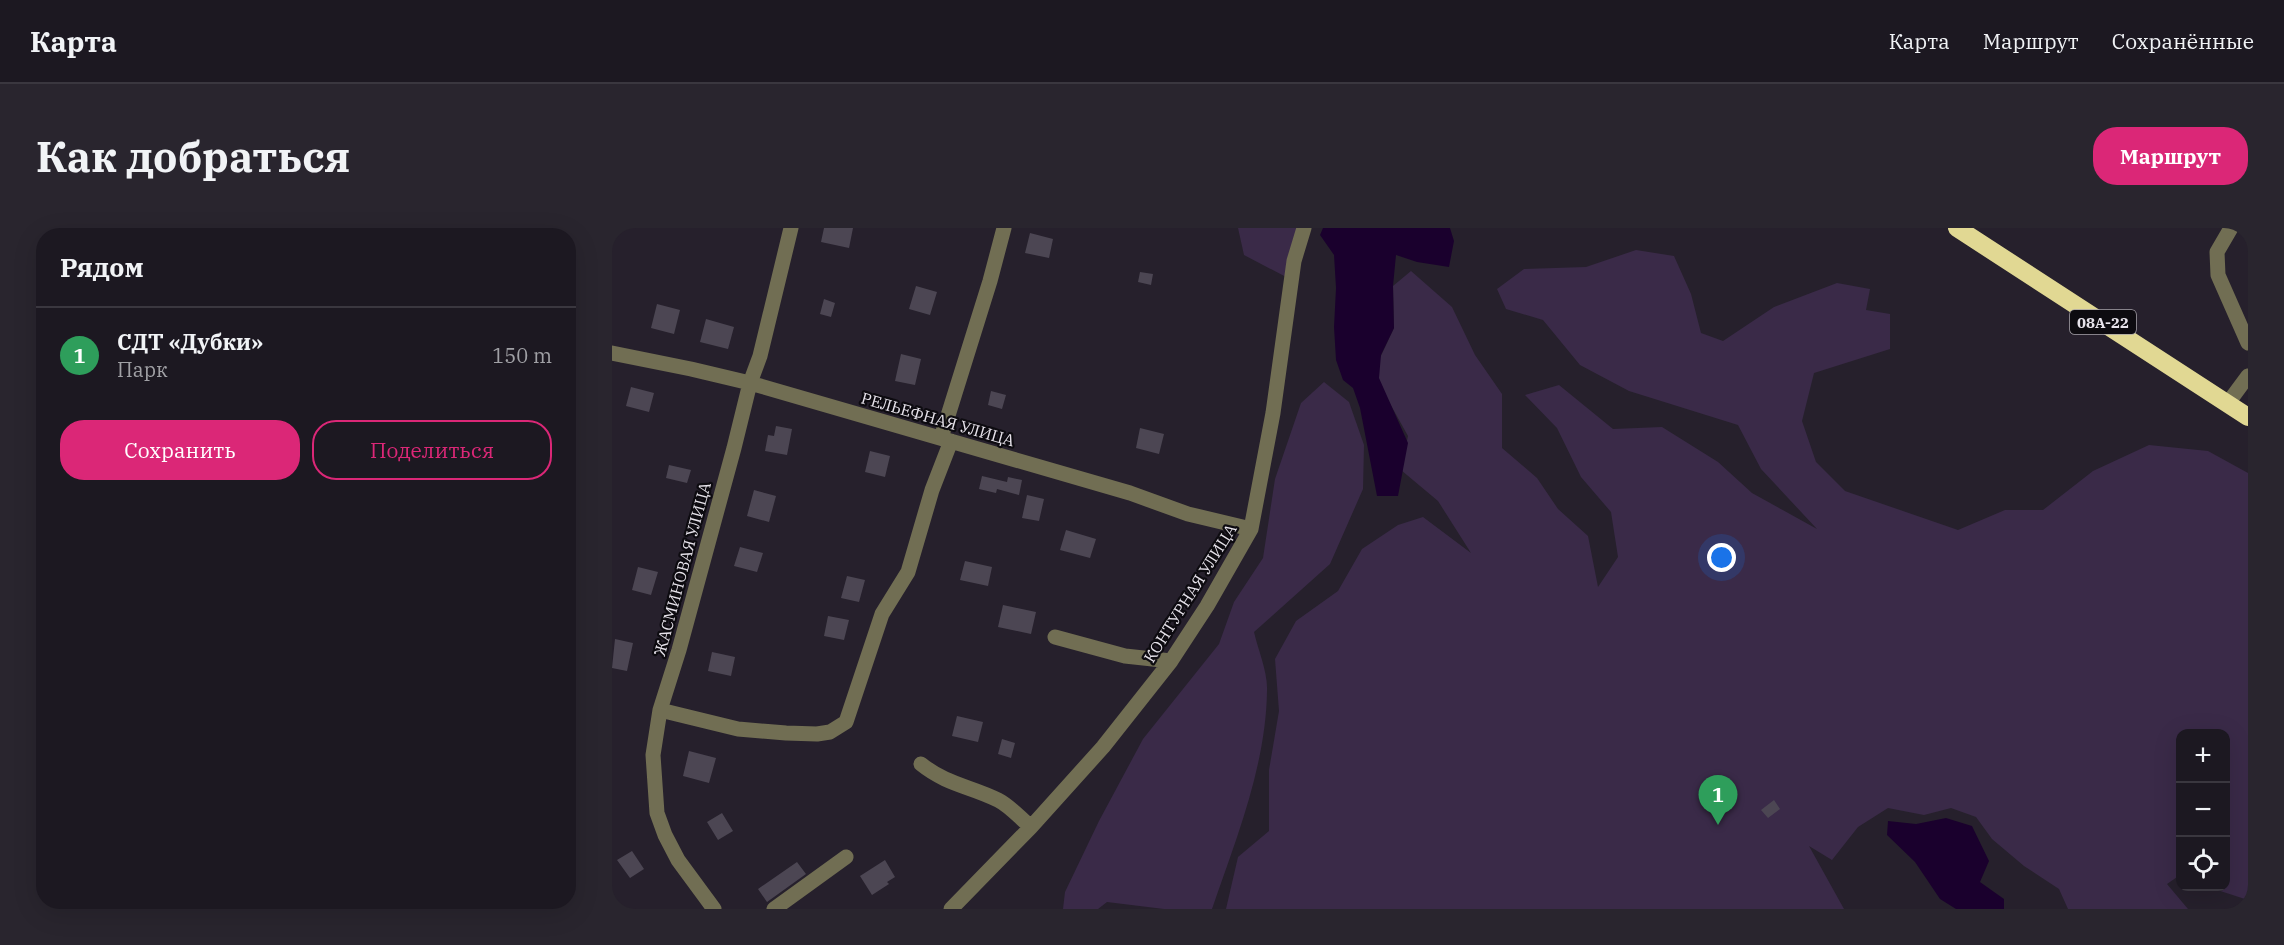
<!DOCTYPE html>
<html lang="ru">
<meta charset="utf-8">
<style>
:root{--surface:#1c1821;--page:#29252e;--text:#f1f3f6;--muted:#a0a0a5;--line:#3a373f;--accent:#db2777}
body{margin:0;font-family:"IBM Plex Serif",serif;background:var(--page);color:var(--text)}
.controls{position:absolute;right:18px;bottom:18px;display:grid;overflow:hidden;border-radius:12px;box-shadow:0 6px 24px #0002}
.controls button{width:54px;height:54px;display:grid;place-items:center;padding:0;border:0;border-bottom:2px solid var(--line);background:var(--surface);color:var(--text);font:30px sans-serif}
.you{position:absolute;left:1110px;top:330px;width:21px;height:21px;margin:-15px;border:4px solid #fff;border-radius:50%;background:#1a73e8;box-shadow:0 0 0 9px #1a73e833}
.badge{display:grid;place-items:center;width:39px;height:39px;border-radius:50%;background:var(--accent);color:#fff;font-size:20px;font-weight:700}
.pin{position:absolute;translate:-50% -50px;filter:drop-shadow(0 2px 3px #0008)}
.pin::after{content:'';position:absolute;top:32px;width:21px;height:18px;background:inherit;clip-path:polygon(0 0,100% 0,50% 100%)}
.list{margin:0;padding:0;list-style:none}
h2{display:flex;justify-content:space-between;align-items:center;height:78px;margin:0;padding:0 24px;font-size:26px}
h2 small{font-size:20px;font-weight:400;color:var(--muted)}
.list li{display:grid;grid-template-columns:39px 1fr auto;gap:18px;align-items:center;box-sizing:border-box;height:96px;padding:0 24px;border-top:2px solid var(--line)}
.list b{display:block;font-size:22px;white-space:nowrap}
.list p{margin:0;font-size:20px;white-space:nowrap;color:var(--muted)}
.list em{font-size:20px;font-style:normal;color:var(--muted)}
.actions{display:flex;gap:12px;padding:18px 24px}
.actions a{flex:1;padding:14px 0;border:2px solid var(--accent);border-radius:24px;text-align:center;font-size:21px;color:var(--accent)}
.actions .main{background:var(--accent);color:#fff}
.icon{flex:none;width:33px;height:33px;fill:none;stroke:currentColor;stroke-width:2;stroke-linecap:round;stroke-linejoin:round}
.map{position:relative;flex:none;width:1636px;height:681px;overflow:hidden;border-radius:24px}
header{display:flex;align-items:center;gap:36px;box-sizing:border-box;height:84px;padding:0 30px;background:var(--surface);border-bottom:2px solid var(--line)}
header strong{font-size:28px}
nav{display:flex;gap:33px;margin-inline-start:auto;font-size:21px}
.intro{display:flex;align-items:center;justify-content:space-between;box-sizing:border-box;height:144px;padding:0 36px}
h1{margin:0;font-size:42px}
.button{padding:15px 27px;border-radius:24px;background:var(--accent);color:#fff;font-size:21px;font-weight:700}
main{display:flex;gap:36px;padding:0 36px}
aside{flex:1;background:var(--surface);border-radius:24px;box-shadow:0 6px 24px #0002}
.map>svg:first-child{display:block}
.green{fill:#3a2a48}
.water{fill:#1a002d}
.building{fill:#4c4653}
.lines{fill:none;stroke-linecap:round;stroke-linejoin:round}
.minor{stroke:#716e53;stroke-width:15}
.highway{stroke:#e1d893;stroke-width:18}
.labels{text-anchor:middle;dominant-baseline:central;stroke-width:4.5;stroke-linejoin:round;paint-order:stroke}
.shield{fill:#0d0b10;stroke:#a6a2a9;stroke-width:1.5}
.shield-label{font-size:15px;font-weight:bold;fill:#e7e3eb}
.street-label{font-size:16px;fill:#e7e3eb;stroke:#0d0b10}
</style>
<header>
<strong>Карта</strong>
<nav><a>Карта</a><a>Маршрут</a><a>Сохранённые</a></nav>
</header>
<div class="intro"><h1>Как добраться</h1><a class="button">Маршрут</a></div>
<main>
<aside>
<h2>Рядом<small></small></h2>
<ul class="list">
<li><span class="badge" style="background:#2e9e5b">1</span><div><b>СДТ «Дубки»</b><p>Парк</p></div><em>150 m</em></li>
</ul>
<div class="actions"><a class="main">Сохранить</a><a>Поделиться</a></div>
</aside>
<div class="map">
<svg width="1636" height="681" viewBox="0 0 1636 681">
<rect width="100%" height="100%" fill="#26202c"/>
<path class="green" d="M626,0H690L676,50L632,27Z
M1024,22L1062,28L1079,66L1089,105L1111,113L1162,79L1225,55L1258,61L1254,82L1278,86V121L1202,145L1190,193L1204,234L1233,263L1346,302L1393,282H1431L1481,243L1537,217L1596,223L1636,245V672L1596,659L1614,658V506H1568V647L1555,656L1576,681H1456L1447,661L1412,638L1380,611L1364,589L1339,580L1312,587L1276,580L1246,599L1220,632L1197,618L1232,681H614L626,629L657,603V542L667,483L663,431L684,393L726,363L750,321L786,297L811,289L859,325L826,273L789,242L796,208L761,145L782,100L781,58L799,43L840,79L863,127L890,166V220L925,250L946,281L976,308L986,359L1006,329L999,284L969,249L945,200L913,167L947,157L1001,201L1050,199L1106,234L1140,265L1205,301L1149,241L1126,197L1017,163L968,137L931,92L894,81L885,61L912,41L974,39Z
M712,154L737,174L752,217L751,261L718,336L642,404C646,422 656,444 655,463C654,538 624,611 600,681H552L495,674L486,681H451L453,664L487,593L531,511L607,416L622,374L651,330L663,251L689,175Z"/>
<path class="water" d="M711,0H838L842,13L837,39L805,34L784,27L781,58L782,100L769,127L767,150L796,215L786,268H765L748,180L741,160L731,152L724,132L722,99L724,60L722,27L708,7Z
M1334,590L1360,598L1377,633L1368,654L1392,671V681H1344L1328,671L1303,634L1275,607L1276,593L1304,596Z"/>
<path class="building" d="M212,0H241L237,20L209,14Z
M418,5L441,11L437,30L413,25Z
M528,44L541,46L539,57L526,54Z
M304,58L325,64L318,87L297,81Z
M212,71L223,75L219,89L208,86Z
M45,76L68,82L62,106L39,100Z
M94,91L122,99L116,121L88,114Z
M289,126L309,131L303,157L283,153Z
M19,159L42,165L37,184L14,178Z
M379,163L394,167L390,181L376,177Z
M164,198L180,201L175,227L153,223L156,207L162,208Z
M528,200L552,206L547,226L524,220Z
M258,223L278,228L273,249L253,244Z
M57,237L79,242L75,255L54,250Z
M370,248L395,254L396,249L410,252L407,267L385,261L384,265L367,261Z
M142,262L164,268L157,294L135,288Z
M415,267L432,271L427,293L410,290Z
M454,302L484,311L478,330L448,322Z
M128,319L151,325L145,344L122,338Z
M353,333L380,339L376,358L348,352Z
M26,339L46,344L39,367L20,362Z
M235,348L253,352L247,374L229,370Z
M391,377L424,384L419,406L386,399Z
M216,388L237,392L232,412L212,408Z
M3,411L21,415L15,443L0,440Z
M100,424L123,429L119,448L96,443Z
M345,488L371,494L366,514L340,508Z
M390,511L403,515L399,530L386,526Z
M77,523L104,530L97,555L71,548Z
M1162,572L1168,581L1156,590L1149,582Z
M110,585L121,603L106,612L95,594Z
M20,623L32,641L18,650L5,632Z
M273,632L283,649L275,654L277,656L260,667L248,648Z
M185,634L194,646L155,674L146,661Z"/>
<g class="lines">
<path class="minor" d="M1619,0L1605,24L1606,47L1636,115
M0,125L79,141L138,155L518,265L576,286L639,301
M1616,175L1636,148
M329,210L378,53L392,0
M443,409L513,428L559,433
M48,482L126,501L174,505L205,506L218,504L234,494L270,386L296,344L320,262L339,213
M309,536C335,557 358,558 386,572C398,578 408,590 419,599
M102,681L66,632L53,607L45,585L41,527L48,482L67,422L122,220L138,155L148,128L179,0
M162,681L234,629
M339,681L419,599L491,519L559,433L595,378L639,301L661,185L682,33L692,0"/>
<path class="highway" d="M1345,0L1636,189"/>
</g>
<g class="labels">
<rect class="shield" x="1458" y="82" width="66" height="24" rx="4.5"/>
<g class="shield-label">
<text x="1491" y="94">08А-22</text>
</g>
<g class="street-label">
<text transform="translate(326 191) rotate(16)">РЕЛЬЕФНАЯ УЛИЦА</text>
<text transform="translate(70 341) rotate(-75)">ЖАСМИНОВАЯ УЛИЦА</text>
<text transform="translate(578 365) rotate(-58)">КОНТУРНАЯ УЛИЦА</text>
</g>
</g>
</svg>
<div class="controls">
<button>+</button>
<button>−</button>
<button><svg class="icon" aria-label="locate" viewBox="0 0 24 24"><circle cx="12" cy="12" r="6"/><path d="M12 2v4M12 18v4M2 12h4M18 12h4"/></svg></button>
</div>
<div class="you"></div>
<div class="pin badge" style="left:1106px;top:597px;background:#2e9e5b">1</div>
</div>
</main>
